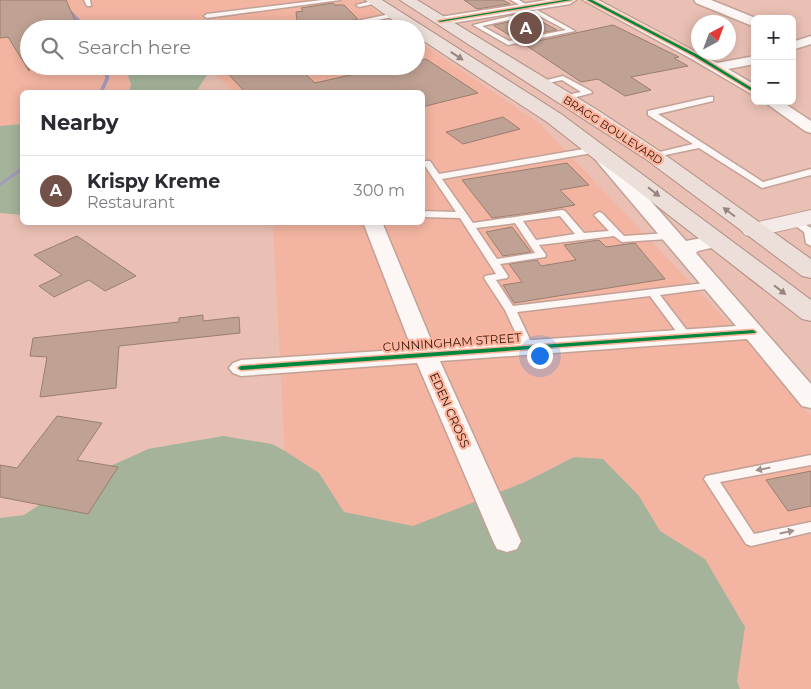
<!DOCTYPE html>
<meta charset="utf-8">
<style>
:root{--surface:#fff;--page:#f2f2f3;--text:#2b2b33;--muted:#7c7c81;--line:#e1e1e2;--accent:#725248}
body{margin:0;font-family:Montserrat,sans-serif;background:var(--page);color:var(--text)}
.controls{position:absolute;right:15px;top:15px;display:grid;overflow:hidden;border-radius:8px;box-shadow:0 2px 12px #0003}
.controls button{width:45px;height:45px;display:grid;place-items:center;padding:0;border:0;border-bottom:1px solid var(--line);background:var(--surface);color:var(--text);font:25px sans-serif}
.compass{position:absolute;left:691px;top:15px;width:45px;height:45px;border-radius:50%;background:var(--surface);box-shadow:0 2px 12px #0003;rotate:41deg}
.you{position:absolute;left:539px;top:355px;width:18px;height:18px;margin:-12px;border:4px solid #fff;border-radius:50%;background:#1a73e8;box-shadow:0 0 0 8px #1a73e833}
.badge{display:grid;place-items:center;width:32px;height:32px;border-radius:50%;background:var(--accent);color:#fff;font-size:16px;font-weight:700}
.pin{position:absolute;translate:-50% -50%;border:2px solid #fff;box-shadow:0 1px 5px #0006}
.list{margin:0;padding:0;list-style:none}
h2{display:flex;justify-content:space-between;align-items:center;height:65px;margin:0;padding:0 20px;font-size:21px}
h2 small{font-size:16px;font-weight:400;color:var(--muted)}
.list li{display:grid;grid-template-columns:32px 1fr auto;gap:15px;align-items:center;box-sizing:border-box;height:70px;padding:0 20px;border-top:1px solid var(--line)}
.list b{display:block;font-size:19px;white-space:nowrap}
.list p{margin:0;font-size:16px;white-space:nowrap;color:var(--muted)}
.list em{font-size:16px;font-style:normal;color:var(--muted)}
.icon{flex:none;width:28px;height:28px;fill:none;stroke:currentColor;stroke-width:2;stroke-linecap:round;stroke-linejoin:round}
.map{position:relative;flex:none;width:811px;height:689px;overflow:hidden}
.search{position:absolute;background:var(--surface);box-shadow:0 2px 12px #0003;left:20px;top:20px;width:405px;height:55px;display:flex;align-items:center;gap:12px;box-sizing:border-box;padding:0 18px;border-radius:28px;color:var(--muted);font-size:19px}
.panel{position:absolute;background:var(--surface);box-shadow:0 2px 12px #0003;left:20px;top:90px;width:405px;height:135px;border-radius:8px}
.map>svg:first-child{display:block}
.built{fill:#f3b4a1;fill-rule:evenodd}
.forest{fill:#a5b39b}
.lines{fill:none;stroke-linecap:round;stroke-linejoin:round}
.stream{fill:#a29bbc;fill-rule:evenodd}
.building{fill:#c0a294;stroke:#9a7e6f}
.lane-casing{stroke:#c2a197;stroke-width:3}
.street-casing{stroke:#c2a197;stroke-width:3}
.secondary-casing{stroke:#c2a197;stroke-width:2}
.primary-casing{stroke:#b18e83;stroke-width:2}
.lane{fill:#fcf6f4;fill-rule:evenodd}
.street{fill:#fcf6f4;fill-rule:evenodd}
.secondary{fill:#f4eae7;fill-rule:evenodd}
.primary{fill:#ecded9;fill-rule:evenodd}
.cycleway-casing{stroke:#ffb59d;stroke-width:3}
.cycleway{fill:#00873e;fill-rule:evenodd}
.oneway{fill:#98847e}
.oneway2{fill:#a1928c}
.labels{text-anchor:middle;dominant-baseline:central;stroke-width:4.5;stroke-linejoin:round;paint-order:stroke}
.far-street-label{font-size:11px;fill:#32170e;stroke:#ffb59d}
.street-label{font-size:12px;fill:#32170e;stroke:#ffb59d}
</style>
<div class="map">
<svg width="811" height="689" viewBox="0 0 811 689">
<rect width="100%" height="100%" fill="#e9c0b3"/>
<path class="built" d="M0,0H360L402,29H300L297,22L264,25H131L125,29H29V66H125L131,86L129,92H22V124L0,126Z
M416,39L540,124L748,343L811,416V689H243L291,573L273,226L242,223L422,222V92H234L210,70L203,66H416ZM567,163L588,185L560,190L574,205L493,219L462,180ZM599,239L606,247L635,243L665,278L514,303L503,285L524,282L516,270L576,260L565,245Z"/>
<path class="forest" d="M174,20L264,25L297,22L305,26L300,29H125L131,25Z
M125,66H203L210,70L196,92H129L131,85Z
M22,124V215L0,213V126Z
M223,436L272,444L285,451L319,473L344,512L413,526L525,482L574,457L603,459L639,496L660,531L705,559L745,627L737,681L740,689H0V518L24,515L71,484L148,449Z"/>
<g class="lines">
<path class="stream" d="M57,0H61L89,29H85Z
M105,66H109V79L103,92H99L105,79Z
M20,168H22V171L0,186V183Z"/>
</g>
<path class="building" d="M0,0H66L75,20L29,27V71L8,37L0,38Z
M464,0H503L510,4L477,9Z
M333,3L335,5H344L358,19L316,29H298L296,12L303,11L301,8Z
M533,17L557,30L514,38L493,25Z
M613,25L679,57L674,58L688,66L631,77L651,90L625,96L598,79L581,82L524,44Z
M426,59L478,93L422,107V92H245L221,66H296L315,83L391,66H416V61Z
M503,117L520,129L463,144L446,132Z
M567,163L589,185L560,190L575,205L530,213L492,218L462,180Z
M512,227L531,252L503,256L486,232Z
M77,236L136,276L105,291L89,280L54,297L39,286L62,275L34,255Z
M599,240L606,247L635,243L665,279L514,303L503,285L522,282L509,264L537,260L541,266L576,260L564,245Z
M203,315V321L239,317L240,333L119,346L116,388L40,397L47,357L30,356L33,338L179,322V318Z
M57,416L102,423L77,460L118,467L88,514L0,497V465L17,468Z
M811,471V506L788,511L766,480Z"/>
<g class="lines">
<defs>
<path id="lane" d="M84,0H90L91,6H87Z
M322,0H340L207,18L204,16L207,14Z
M376,0L378,1V3L359,7L356,5Z
M511,0H519L530,7L525,8Z
M537,10L575,31L508,45L473,25ZM536,14L566,30L509,41L482,26Z
M395,13L398,15L397,16L333,29H318Z
M563,76L591,91L592,93L565,100H562V96L581,92L562,80L539,85L535,83Z
M710,97H713V101L658,114L763,182L811,169V175L762,188L699,148L651,158V154L693,144L648,115V111Z
M595,147L598,148V152L442,179L473,223L562,210L565,211L584,233L609,231L594,215L599,212L602,213L624,236L668,233L673,236L668,239L622,242L614,236L539,245L546,255L545,257L500,264L508,276L507,278L496,280L513,306L713,282L718,285L713,288L660,295L692,337L690,339H682L650,296L517,312L534,348L532,351H524L505,310L484,278L485,276L496,274L460,218L422,217V211L456,212L425,166H422V161H430L439,174ZM560,216L575,234L536,240L523,221ZM515,223L535,253L497,259L476,228Z
M794,218L811,228V246L806,243L804,232L789,221Z
M811,455V465L720,482L754,534L811,522V532L751,546L746,544L706,482L704,479L706,476Z"/>
<path id="street" d="M547,0H576L570,4L440,25L434,21L440,17Z
M583,0H598L717,63L755,56V64L728,69L755,85V96L690,58Z
M694,0H711L758,19H755V26L750,25L696,3Z
M811,36V44L792,50V42Z
M763,101H781L811,121V133L805,131Z
M600,149L606,150L686,241L717,235L724,237L727,241L724,245L698,251L696,253L811,384V408L802,406L747,339L440,361L521,541L517,549L507,552L497,549L493,541L417,363L241,376L233,373L229,368L233,363L241,360L412,349L363,222H382L434,347L736,326L594,158L592,154L594,150Z"/>
<path id="secondary" d="M811,210V224L753,237L745,235L741,230L745,225Z"/>
<path id="primary" d="M365,0H382L561,114L811,300V321L802,319L625,181L593,158L547,122L416,36V29H405Z
M400,0H417L596,109L661,152L811,259V278L802,276L647,160Z"/>
</defs>
<use href="#lane" class="lane-casing"/>
<use href="#street" class="street-casing"/>
<use href="#secondary" class="secondary-casing"/>
<use href="#primary" class="primary-casing"/>
<use href="#lane" class="lane"/>
<use href="#street" class="street"/>
<use href="#secondary" class="secondary"/>
<use href="#primary" class="primary"/>
<defs>
<path id="cycleway" d="M564,0H572L440,22L438,21Z
M587,0H592L696,54L755,90V93L694,56Z
M753,330L756,332L755,333L241,370L238,368L241,366Z"/>
</defs>
<use href="#cycleway" class="cycleway-casing"/>
<use href="#cycleway" class="cycleway"/>
</g>
<defs><path id="oneway-solid" d="M-6-.8H1V-3.2L6.5 0L1 3.2V.8H-6Z" transform="scale(1.25)"/></defs>
<g class="oneway">
<use href="#oneway-solid" transform="translate(457 56) rotate(33)"/>
<use href="#oneway-solid" transform="translate(654 192) rotate(38)"/>
<use href="#oneway-solid" transform="translate(729 212) rotate(-143)"/>
<use href="#oneway-solid" transform="translate(780 290) rotate(38)"/>
</g>
<g class="oneway2">
<use href="#oneway-solid" transform="translate(763 469) rotate(169)"/>
<use href="#oneway-solid" transform="translate(787 532) rotate(-12)"/>
</g>
<g class="labels">
<g class="far-street-label">
<text transform="translate(613 130) rotate(33)">BRAGG BOULEVARD</text>
</g>
<g class="street-label">
<text transform="translate(452 342) rotate(-4)">CUNNINGHAM STREET</text>
<text transform="translate(450 410) rotate(66)">EDEN CROSS</text>
</g>
</g>
</svg>
<div class="controls">
<button>+</button>
<button>−</button>
</div>
<svg class="compass" viewBox="-18 -18 36 36"><path d="M0-13l5 13h-10z" fill="#e53935"/><path d="M0 13l5-13h-10z" fill="#7c7c81"/></svg>
<div class="you"></div>
<div class="pin badge" style="left:526px;top:28px">A</div>
<div class="search"><svg class="icon" aria-label="search" viewBox="0 0 24 24"><circle cx="10" cy="10" r="6"/><path d="M15 15l6 6"/></svg>Search here</div>
<section class="panel">
<h2>Nearby<small></small></h2>
<ul class="list">
<li><span class="badge">A</span><div><b>Krispy Kreme</b><p>Restaurant</p></div><em>300 m</em></li>
</ul>
</section>
</div>
